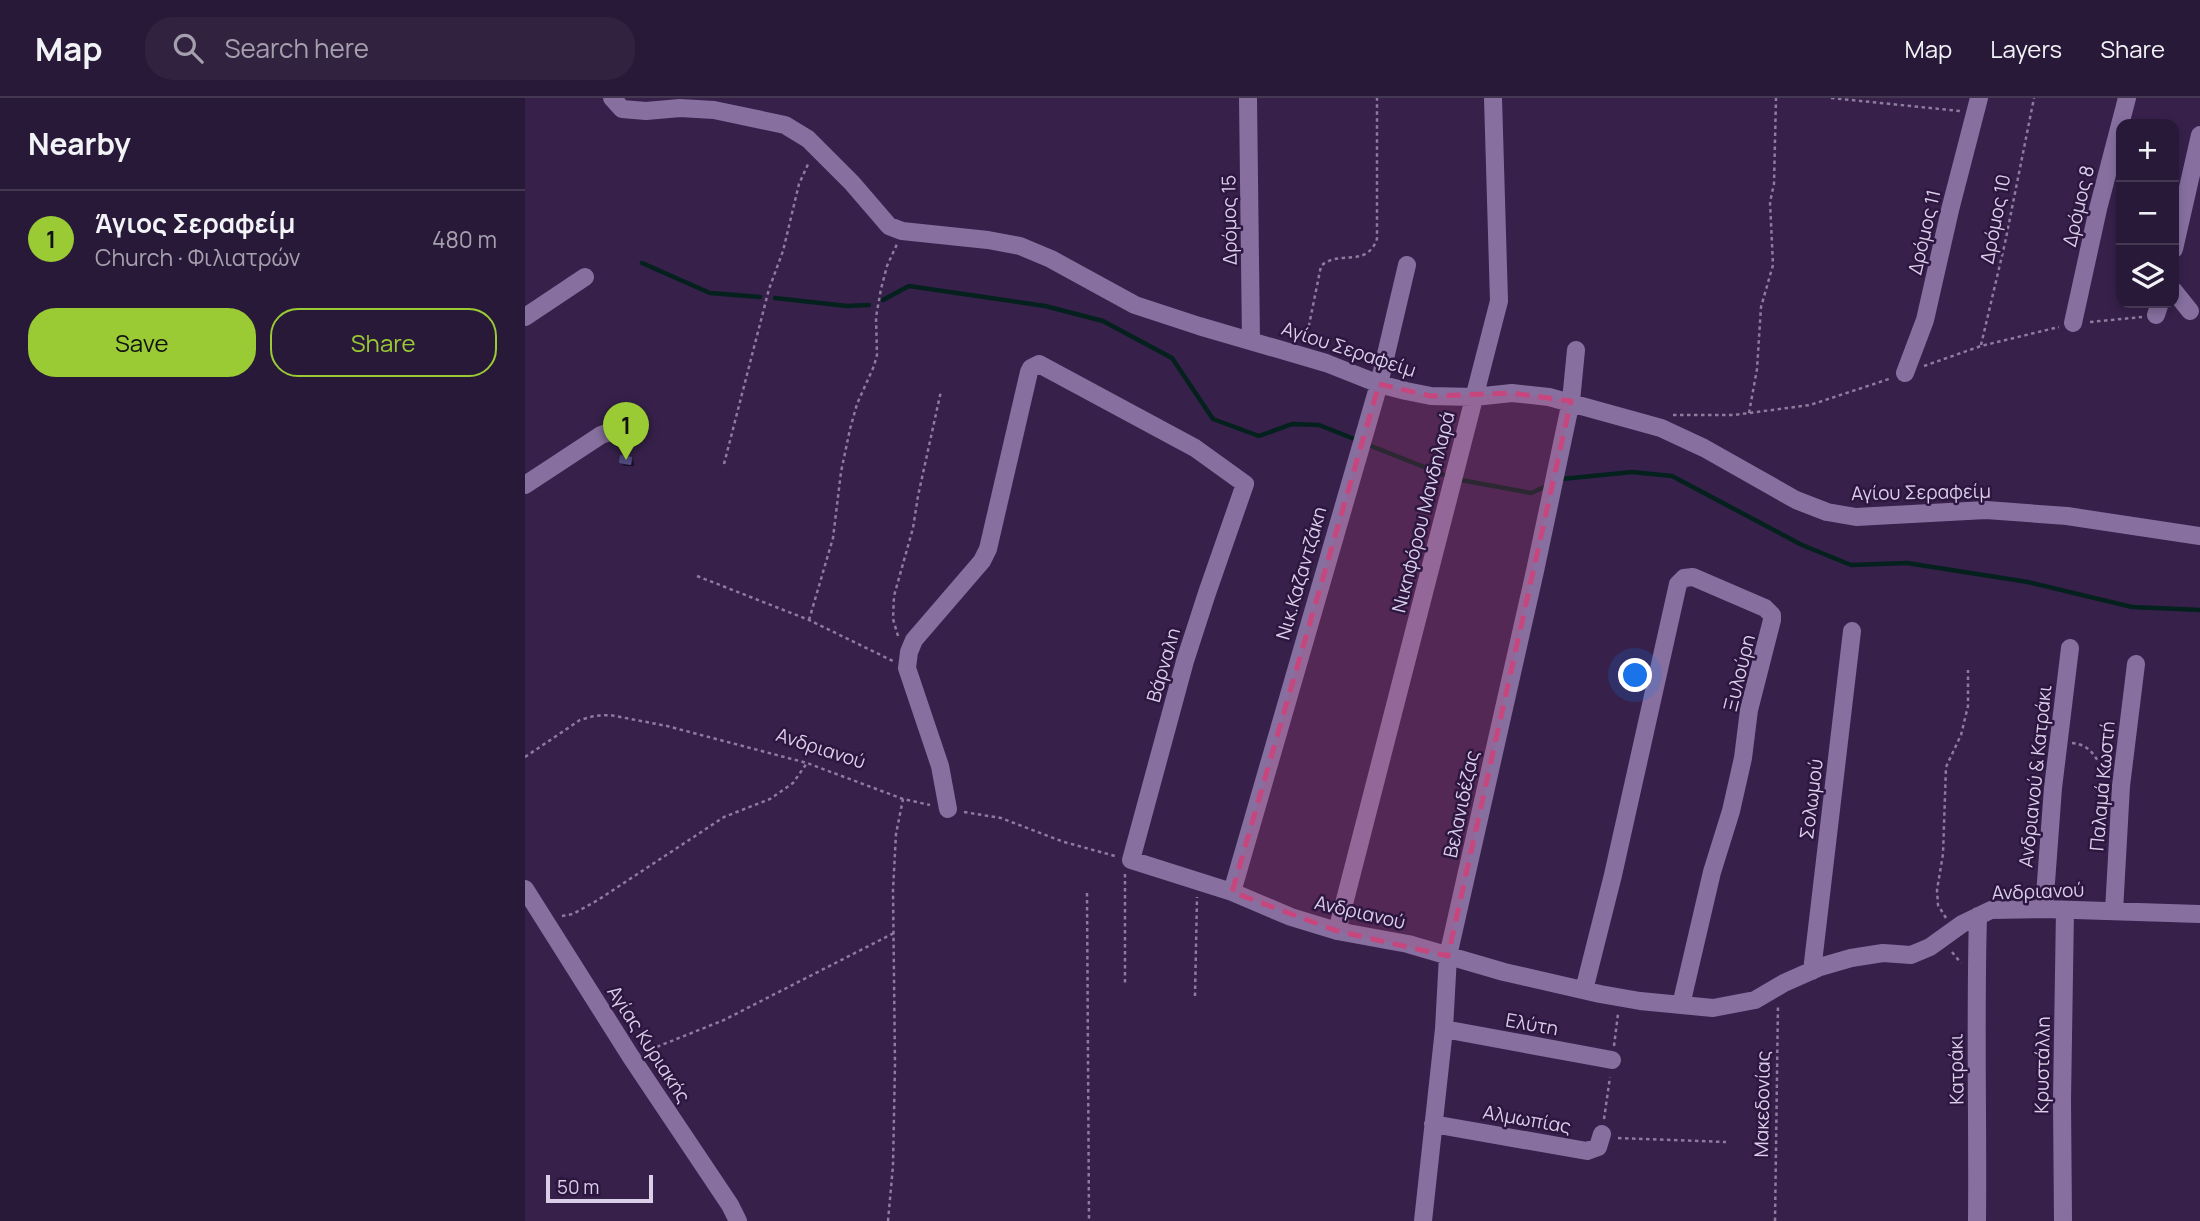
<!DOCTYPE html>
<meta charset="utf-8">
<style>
:root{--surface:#291938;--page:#312240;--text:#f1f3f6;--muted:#a5a0ae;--line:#453853;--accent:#9acb34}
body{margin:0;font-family:Manrope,sans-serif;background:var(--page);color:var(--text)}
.controls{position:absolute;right:21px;top:21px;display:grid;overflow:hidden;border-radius:14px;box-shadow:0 4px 10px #0003}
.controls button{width:63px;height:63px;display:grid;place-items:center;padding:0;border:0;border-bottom:2px solid var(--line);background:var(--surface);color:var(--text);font:35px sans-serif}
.scale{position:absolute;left:21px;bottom:18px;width:107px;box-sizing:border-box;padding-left:7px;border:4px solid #dbcee9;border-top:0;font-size:19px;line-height:24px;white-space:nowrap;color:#dbcee9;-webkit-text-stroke:5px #2d1740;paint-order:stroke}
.you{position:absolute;left:1111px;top:578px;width:24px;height:24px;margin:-18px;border:5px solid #fff;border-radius:50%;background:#1a73e8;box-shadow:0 0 0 10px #1a73e833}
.badge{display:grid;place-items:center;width:46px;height:46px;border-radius:50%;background:var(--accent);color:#111;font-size:23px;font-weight:700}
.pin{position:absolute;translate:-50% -58px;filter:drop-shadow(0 2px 4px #0008)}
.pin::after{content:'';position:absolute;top:37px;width:24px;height:21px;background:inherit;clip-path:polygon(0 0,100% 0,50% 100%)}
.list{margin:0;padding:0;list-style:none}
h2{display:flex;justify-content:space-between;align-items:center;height:91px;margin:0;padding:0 28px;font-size:30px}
h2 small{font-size:23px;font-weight:400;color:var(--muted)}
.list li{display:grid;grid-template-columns:46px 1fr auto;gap:21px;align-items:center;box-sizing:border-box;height:98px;padding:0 28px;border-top:2px solid var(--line)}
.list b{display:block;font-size:26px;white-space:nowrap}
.list p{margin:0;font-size:23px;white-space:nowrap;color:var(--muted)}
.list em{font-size:23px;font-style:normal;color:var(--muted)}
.actions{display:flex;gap:14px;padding:21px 28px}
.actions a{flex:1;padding:16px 0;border:2px solid var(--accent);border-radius:28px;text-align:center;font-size:24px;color:var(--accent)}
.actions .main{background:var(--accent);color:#111}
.icon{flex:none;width:38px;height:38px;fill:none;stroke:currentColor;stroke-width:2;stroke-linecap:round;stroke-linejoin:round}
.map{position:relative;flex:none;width:1675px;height:1123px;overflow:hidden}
header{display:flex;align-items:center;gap:42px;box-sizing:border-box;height:98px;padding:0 35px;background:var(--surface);border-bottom:2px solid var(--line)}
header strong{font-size:33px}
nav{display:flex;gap:38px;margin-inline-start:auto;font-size:24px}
.search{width:490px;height:63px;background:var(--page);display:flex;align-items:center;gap:18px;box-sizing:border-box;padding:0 24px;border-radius:28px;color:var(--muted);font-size:26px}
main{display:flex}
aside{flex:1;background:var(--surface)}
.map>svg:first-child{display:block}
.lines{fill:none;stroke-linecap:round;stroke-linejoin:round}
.stream{stroke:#04211e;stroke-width:4.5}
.building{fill:#555087;filter:url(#shadow)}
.path{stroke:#8d7c9e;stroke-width:2.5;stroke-dasharray:3.5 3.5;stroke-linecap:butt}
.minor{stroke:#8770a0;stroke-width:18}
.marked{fill:#c8467e;fill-opacity:0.2;stroke:#c8467e;stroke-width:5;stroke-dasharray:14 9;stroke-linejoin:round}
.labels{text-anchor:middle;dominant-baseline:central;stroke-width:5;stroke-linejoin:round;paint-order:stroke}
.street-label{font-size:19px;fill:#dbcee9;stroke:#2d1740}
</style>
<header>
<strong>Map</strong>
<div class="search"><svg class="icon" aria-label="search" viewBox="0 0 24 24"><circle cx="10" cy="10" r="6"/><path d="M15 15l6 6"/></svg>Search here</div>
<nav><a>Map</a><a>Layers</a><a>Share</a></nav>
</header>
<main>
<aside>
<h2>Nearby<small></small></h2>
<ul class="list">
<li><span class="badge">1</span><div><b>Άγιος Σεραφείμ</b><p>Church · Φιλιατρών</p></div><em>480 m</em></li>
</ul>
<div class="actions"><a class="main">Save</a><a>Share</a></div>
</aside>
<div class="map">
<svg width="1675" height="1123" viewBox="0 0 1675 1123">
<defs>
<filter id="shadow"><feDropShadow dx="4" dy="4" stdDeviation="2" flood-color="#0009"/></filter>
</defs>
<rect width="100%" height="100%" fill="#37214b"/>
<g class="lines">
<path class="stream" d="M117,165L185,195L235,199
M250,200L322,208L344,207
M358,202L384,188L520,208L578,223L647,260L688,321L734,338L767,326L794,327L832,342
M841,346L922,378
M1037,381L1107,374L1147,378L1277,447L1326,467L1382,465L1503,484L1607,509L1675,512
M936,382L1006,395L1024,387"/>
</g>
<path class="building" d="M95,357L107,359L106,367L94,365Z"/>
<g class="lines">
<path class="path" d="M1306,0L1435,13
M1565,224L1617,219
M781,242L796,168C814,151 841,171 852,141V0
M1456,247L1480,145L1509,0
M1399,268L1456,248L1534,229
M1224,315L1232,271L1236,209L1248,167L1245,104L1249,86L1251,0
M1148,317H1209L1285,307L1367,280
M199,366L244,191L258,153L274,86L284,64
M172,478L284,522L368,563
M284,522L308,440L316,374L325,331L332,306L349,268L352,257L351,219L356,191L362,168L372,146
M373,538L368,521L369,498L388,430L393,398L416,293
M1547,645C1568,647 1571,662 1581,676
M0,659L55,622L69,618L85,617L142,628L282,665L378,701L405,707
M439,714L476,720L539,744L590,758
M600,776V887
M562,795L564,1123
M37,818L48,816L73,802L199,719L245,701L268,685L282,665
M1421,820L1413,807L1412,792L1418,756L1421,669L1436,637L1443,608V572
M1427,854L1436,865
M670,898L672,799
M1089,948L1093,916
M119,954L199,922L369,835
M1079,1021L1085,979
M1093,1040L1201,1044
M363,1123L368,1068L370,966L368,792L371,736L378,701
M1250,1123L1253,906"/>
<path class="minor" d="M87,0L97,11L121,13L155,10L189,12L260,27L283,41L327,85L364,128L377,133L463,142L495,148L526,161L610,207L674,228L801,265L854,286L881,293L906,298L949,299L987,295L1024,299L1136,330L1179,350L1271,402L1302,414L1331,419L1461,412L1542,418L1675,438
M723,0L726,243
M1649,151L1675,37
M1649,193L1665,213
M1631,217L1635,205
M0,219L60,179
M1548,225L1573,111L1602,0
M1380,275L1400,222L1425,112L1454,0
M0,387L76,337L102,328
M423,711L415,668L382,570L384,554L389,542L457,463L463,451L504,274L506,270L514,266L670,350L720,386L682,495L660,563L606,762L707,794L766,819L812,833L883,846L979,874L1075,896L1115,903L1188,910L1230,902L1259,885L1295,869L1326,860L1358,855L1386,857L1405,849L1437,826L1466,812L1519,811L1675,816
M0,791L106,959L205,1107L213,1123
M707,794L854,286L882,167
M1519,811L1528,690L1545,550
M1589,813L1596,688L1611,566
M812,833L974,203L968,0
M1287,873L1327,533
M1059,892L1088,777L1153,486L1159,480L1168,479L1240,510L1247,517V522L1224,612L1218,660L1206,713L1187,774L1156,907
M919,931L1087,962
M908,1026L1062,1053L1073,1049L1077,1036
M898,1123L919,931L923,858L1010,473L1046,303L1051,252
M1452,1123C1453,1021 1450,920 1453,818
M1538,1123L1537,1002L1540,812"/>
</g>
<path class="marked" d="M854,286L906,298L987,295L1046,303L923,858L812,833L707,794Z"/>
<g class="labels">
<g class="street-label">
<text transform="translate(1553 108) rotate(-77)">Δρόμος 8</text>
<text transform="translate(1470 121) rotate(-79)">Δρόμος 10</text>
<text transform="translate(704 122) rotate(-91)">Δρόμος 15</text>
<text transform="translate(1399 134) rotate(-77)">Δρόμος 11</text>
<text transform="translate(824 251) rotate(18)">Αγίου Σεραφείμ</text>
<text transform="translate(1396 394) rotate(-1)">Αγίου Σεραφείμ</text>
<text transform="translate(898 414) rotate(-76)">Νικηφόρου Μανδηλαρά</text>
<text transform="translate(776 475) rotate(-74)">Νικ.Καζαντζάκη</text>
<text transform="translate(638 567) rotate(-74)">Βάρναλη</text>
<text transform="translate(1214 575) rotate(-76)">Ξυλούρη</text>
<text transform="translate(296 650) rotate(18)">Ανδριανού</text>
<text transform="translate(1510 678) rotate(-84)">Ανδριανού &amp; Κατράκι</text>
<text transform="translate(1577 688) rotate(-85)">Παλαμά Κωστή</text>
<text transform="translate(1286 701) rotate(-83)">Σολωμού</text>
<text transform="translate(936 706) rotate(-78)">Βελανιδέζας</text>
<text transform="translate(1513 793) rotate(-2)">Ανδριανού</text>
<text transform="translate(835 814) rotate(13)">Ανδριανού</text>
<text transform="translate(1007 926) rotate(10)">Ελύτη</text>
<text transform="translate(124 946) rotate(57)">Αγίας Κυριακής</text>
<text transform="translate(1517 967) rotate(-89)">Κρυστάλλη</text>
<text transform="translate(1431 971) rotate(-91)">Κατράκι</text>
<text transform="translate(1237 1006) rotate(-89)">Μακεδονίας</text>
<text transform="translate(1002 1021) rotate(10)">Αλμωπίας</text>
</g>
</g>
</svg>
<div class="controls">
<button>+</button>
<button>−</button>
<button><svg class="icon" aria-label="layers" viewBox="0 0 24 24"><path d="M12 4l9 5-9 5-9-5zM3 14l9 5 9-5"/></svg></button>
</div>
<div class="scale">50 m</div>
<div class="you"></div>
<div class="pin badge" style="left:101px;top:362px">1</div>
</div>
</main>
